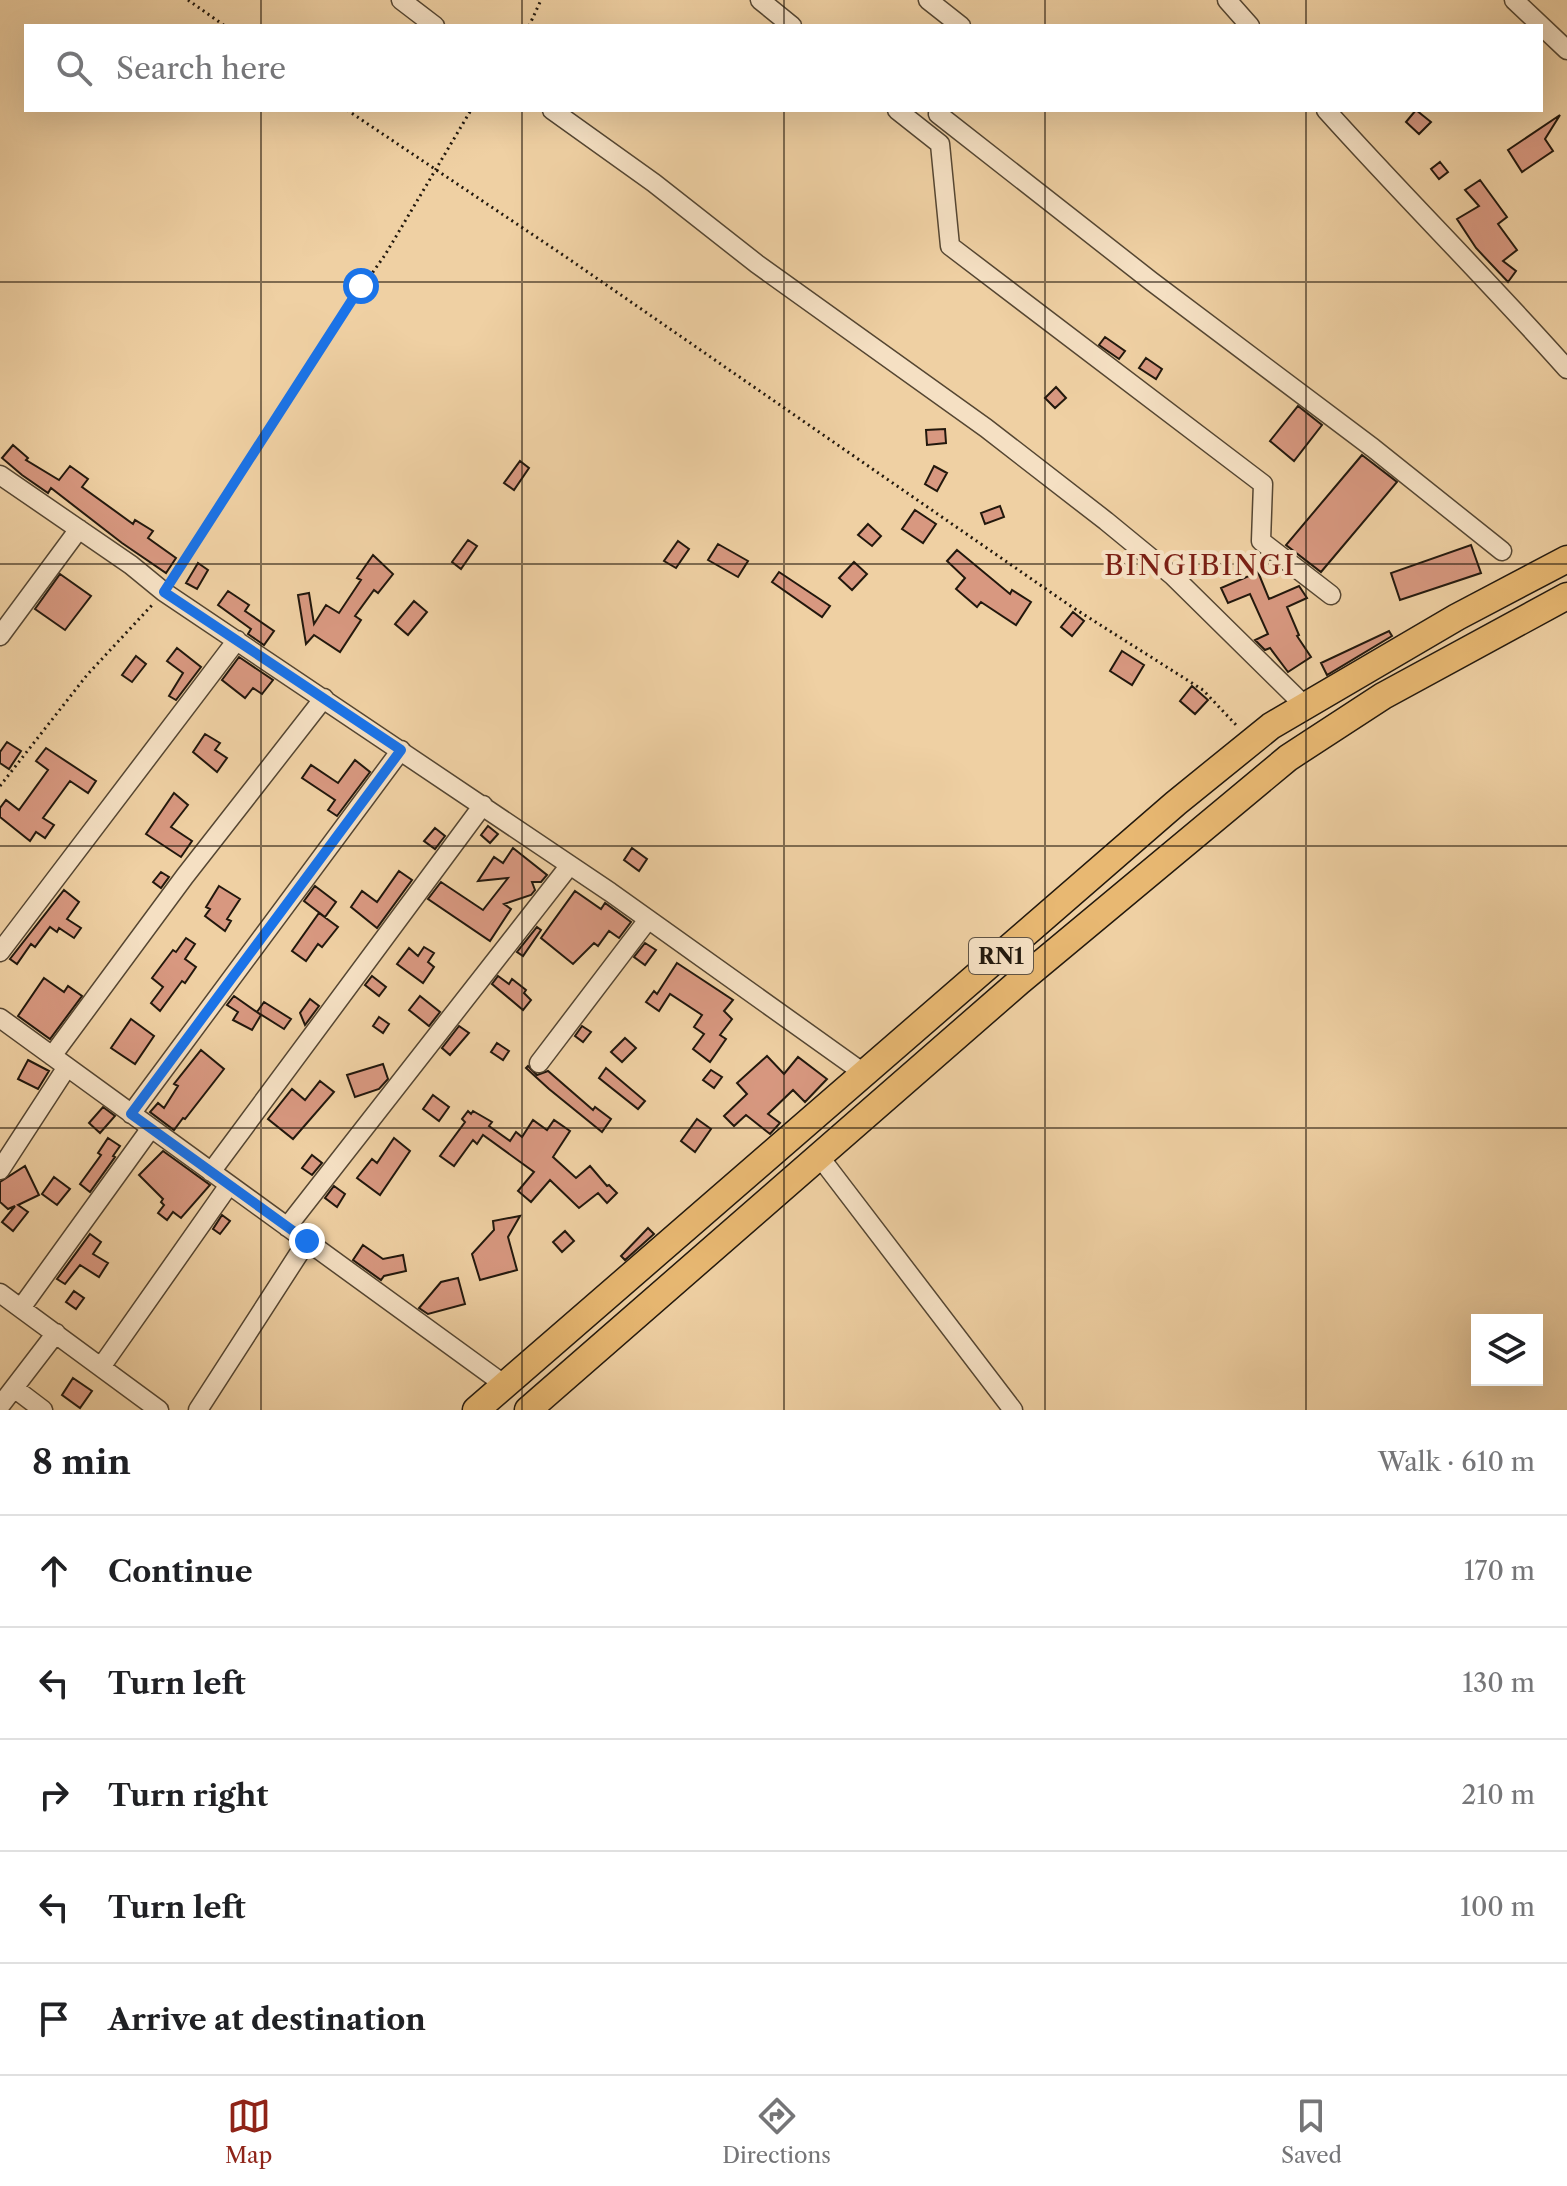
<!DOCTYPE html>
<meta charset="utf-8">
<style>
:root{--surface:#fff;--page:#f2f2f2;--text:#202124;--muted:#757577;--line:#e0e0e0;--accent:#8f2418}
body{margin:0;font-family:"Libre Caslon Text",serif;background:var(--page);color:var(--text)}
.controls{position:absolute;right:24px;bottom:24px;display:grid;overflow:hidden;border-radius:0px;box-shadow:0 8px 32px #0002}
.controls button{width:72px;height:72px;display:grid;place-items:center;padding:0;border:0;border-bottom:2px solid var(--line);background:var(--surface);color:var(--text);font:40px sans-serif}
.stop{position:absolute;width:24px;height:24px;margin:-18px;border:6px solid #1a73e8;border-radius:50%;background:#fff}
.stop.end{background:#1a73e8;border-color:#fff;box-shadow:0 2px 8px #0008}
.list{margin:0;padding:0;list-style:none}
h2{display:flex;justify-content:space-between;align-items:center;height:104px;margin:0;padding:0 32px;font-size:34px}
h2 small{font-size:26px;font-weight:400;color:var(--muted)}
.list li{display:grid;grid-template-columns:52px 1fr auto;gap:24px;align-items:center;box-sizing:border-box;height:112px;padding:0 32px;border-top:2px solid var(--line)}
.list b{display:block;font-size:30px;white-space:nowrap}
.list em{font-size:26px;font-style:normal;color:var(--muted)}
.icon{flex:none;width:44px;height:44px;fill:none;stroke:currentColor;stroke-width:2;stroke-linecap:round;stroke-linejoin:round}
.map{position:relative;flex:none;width:1567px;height:1410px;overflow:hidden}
.search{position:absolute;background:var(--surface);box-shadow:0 8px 32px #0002;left:24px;right:24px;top:24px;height:88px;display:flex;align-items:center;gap:20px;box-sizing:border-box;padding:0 28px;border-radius:0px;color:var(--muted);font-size:30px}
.sheet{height:664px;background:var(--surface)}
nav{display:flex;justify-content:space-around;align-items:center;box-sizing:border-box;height:112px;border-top:2px solid var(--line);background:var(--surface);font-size:22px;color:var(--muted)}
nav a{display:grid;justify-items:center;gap:4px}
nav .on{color:var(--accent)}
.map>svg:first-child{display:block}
.building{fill:#d89880;stroke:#22180d;stroke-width:2}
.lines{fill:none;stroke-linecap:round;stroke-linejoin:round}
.minor-casing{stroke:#554632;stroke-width:21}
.highway-casing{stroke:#22180d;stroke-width:29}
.path{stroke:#22180d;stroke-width:3;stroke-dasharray:2 4;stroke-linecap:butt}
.minor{stroke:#f5e0c3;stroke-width:18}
.highway{stroke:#e8b872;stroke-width:26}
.route{stroke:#1a73e8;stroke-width:10}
.grid{fill:none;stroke:#22180d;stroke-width:2;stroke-opacity:0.55}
.labels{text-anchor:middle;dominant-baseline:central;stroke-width:8;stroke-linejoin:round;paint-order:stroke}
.shield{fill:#f5e0c3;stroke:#615444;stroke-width:2}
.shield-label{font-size:22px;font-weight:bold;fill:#22180d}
.quarter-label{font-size:28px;letter-spacing:2px;fill:#7a1f14;stroke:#f5e0c3}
</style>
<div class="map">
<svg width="1567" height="1410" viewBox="0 0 1567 1410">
<rect width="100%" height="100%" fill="#efd0a3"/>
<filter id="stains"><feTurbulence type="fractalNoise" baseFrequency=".0025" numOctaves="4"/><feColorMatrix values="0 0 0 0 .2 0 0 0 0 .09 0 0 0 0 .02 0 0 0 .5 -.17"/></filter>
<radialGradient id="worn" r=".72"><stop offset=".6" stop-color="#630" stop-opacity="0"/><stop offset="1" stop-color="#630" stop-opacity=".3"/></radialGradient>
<path class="building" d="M1416,110L1431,122L1419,134L1406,122Z
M1560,115L1545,139L1553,151L1522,172L1508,150Z
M1440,162L1448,172L1439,179L1431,169Z
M1480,180L1507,217L1498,224L1517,250L1503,261L1516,271L1508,282L1476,248L1457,219L1479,206L1465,190Z
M1105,337L1125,351L1119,359L1099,345Z
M1146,358L1162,369L1156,379L1139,368Z
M1056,387L1066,398L1055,408L1045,398Z
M1298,406L1322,425L1294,461L1270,441Z
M945,429L946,443L927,445L926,430Z
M13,445L28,458L26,460L59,480L70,466L88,479L82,487L133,524L135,520L153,531L148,538L176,558L166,573L122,543L51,488L48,493L22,475L2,458Z
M1362,455L1397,482L1321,572L1286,545Z
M520,461L529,468L514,490L504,483Z
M934,466L947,473L937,491L925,484Z
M1000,506L1004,517L985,524L981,513Z
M915,510L936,524L923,543L902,529Z
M868,524L881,536L872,546L858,535Z
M468,540L477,546L461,569L452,562Z
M678,541L689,549L676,568L664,561Z
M718,544L748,561L738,577L708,560Z
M1471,545L1481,573L1400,600L1391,573Z
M957,550L1010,594L1012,590L1031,602L1016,625L981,602L977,607L956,589L965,578L947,561Z
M373,555L393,574L378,593L374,590L355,616L361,620L340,652L314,635L306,644L298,595L309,593L314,624L326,605L339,613L361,580L357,578Z
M854,562L867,574L852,590L839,578Z
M198,563L208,570L197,589L186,583Z
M779,572L830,606L822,617L772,582Z
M1258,572L1269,599L1299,586L1307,598L1287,607L1299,635L1297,636L1311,657L1288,672L1270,648L1265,650L1255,640L1268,634L1250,594L1228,603L1221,588Z
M60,574L91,596L65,630L35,609Z
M228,591L249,605L245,611L274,631L264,645L248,634L251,629L218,605Z
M414,601L427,612L408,635L395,624Z
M1073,612L1084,621L1072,636L1061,627Z
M1389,631L1392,636L1327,675L1321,663Z
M177,648L201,667L176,700L169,696L183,673L167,661Z
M1122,651L1144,665L1132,685L1110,671Z
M136,656L146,664L132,682L122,675Z
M239,657L273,680L262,694L253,688L245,698L222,680Z
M1192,686L1208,700L1195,714L1180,701Z
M205,734L220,743L215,750L227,758L217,772L193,752Z
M7,742L21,751L9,769L0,763V752Z
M46,748L96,781L88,793L70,781L43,818L54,825L45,838L36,832L30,841L0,817V808L6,800L19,810L48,770L36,761Z
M355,760L370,772L337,816L328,810L335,800L302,778L311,765L338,783Z
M174,793L188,805L171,827L192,841L181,857L146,834Z
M488,826L498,834L490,843L481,835Z
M435,828L445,836L435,849L424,841Z
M513,848L547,875L541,882H532L535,890L531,895L504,904L511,909L490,941L428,899L441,882L483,910L508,878L478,881L494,857L503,863Z
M632,848L647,859L639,871L624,860Z
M399,871L412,880L377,928L351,907L362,891L377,902Z
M161,872L169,877L161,888L153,882Z
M219,886L240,899L227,919L231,921L225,931L205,916L210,909L206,907Z
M315,886L336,902L325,917L304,901Z
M64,890L79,902L67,919L81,928L74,938L59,928L57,932L50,927L35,947L31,944L17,964L10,959Z
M575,891L601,909L605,903L631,922L619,938L609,931L598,946L594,943L573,964L541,938Z
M319,913L338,927L322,947L318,944L306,961L292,951Z
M537,927L541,930L523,956L517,952Z
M186,938L195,944L185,959L196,967L185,983L182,981L160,1011L151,1003L163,987L152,978L173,950L176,952Z
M645,943L656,950L645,965L634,957Z
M424,947L434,953L428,962L434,967L423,983L397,964L409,948L418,956Z
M677,963L733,1000L724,1011L732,1019L720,1035L726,1039L710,1062L693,1049L704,1034L694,1027L702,1015L670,994L659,1011L646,1002L654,991L657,994Z
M372,976L386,987L379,996L365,985Z
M498,976L509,984L512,979L526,990L524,993L531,1000L523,1010L492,984Z
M44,978L64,992L68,986L82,996L50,1039L18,1016Z
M234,996L261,1015L252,1030L233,1020L238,1012L227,1005Z
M420,996L440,1012L429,1026L409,1010Z
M310,999L319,1006L305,1025L300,1013Z
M264,1002L291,1019L284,1029L257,1012Z
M379,1017L389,1024L383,1033L373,1026Z
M131,1019L154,1036L135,1064L111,1048Z
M459,1026L469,1033L450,1055L442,1048Z
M582,1026L591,1032L583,1042L575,1036Z
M625,1038L636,1048L622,1062L611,1052Z
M497,1043L509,1051L503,1060L491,1052Z
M201,1050L224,1069L185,1119L183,1118L174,1130L150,1112L158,1103L164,1108L178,1086L174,1084Z
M767,1056L784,1074L798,1057L827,1079L805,1102L793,1090L768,1114L780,1123L770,1134L746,1115L734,1126L724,1116L747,1094L737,1083Z
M28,1060L49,1071L38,1089L18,1079Z
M383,1064L388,1079L379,1089L355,1097L347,1075Z
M528,1066L537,1075L548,1071L593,1110L595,1107L611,1119L602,1132L549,1089L526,1068Z
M606,1068L645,1101L638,1109L599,1078Z
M711,1070L722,1077L714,1088L703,1080Z
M320,1081L334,1092L293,1139L268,1119L292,1089L305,1100Z
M433,1095L449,1107L439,1121L423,1109Z
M103,1107L115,1116L100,1133L89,1123Z
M468,1111L471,1114L473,1111L492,1122L489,1126L510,1141L516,1132L522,1137L533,1120L547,1130L554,1120L570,1131L553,1157L576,1178L590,1166L607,1186L609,1185L617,1193L607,1203L598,1193L579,1208L550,1180L531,1202L518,1191L534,1172L483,1135L477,1144L473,1140L454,1166L440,1156L465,1122L462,1119Z
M697,1119L711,1129L695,1152L681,1141Z
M108,1138L120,1146L113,1156L115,1157L90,1192L80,1184L101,1155L98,1153Z
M394,1138L410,1151L380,1195L357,1178L372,1159L377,1163Z
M163,1151L210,1185L181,1218L173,1212L167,1220L158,1213L164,1205L161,1202L163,1199L139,1175Z
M312,1155L322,1163L312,1175L302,1168Z
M25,1166L39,1195L18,1205L28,1212L13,1231L2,1222L15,1206L8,1209L0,1202V1182Z
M54,1177L70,1189L57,1205L42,1194Z
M334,1186L345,1194L337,1207L325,1198Z
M222,1215L230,1221L220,1234L213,1229Z
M520,1216L508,1237L517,1270L480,1280L472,1254L494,1230L493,1221Z
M648,1228L654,1234L625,1260L621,1256Z
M565,1231L574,1241L562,1252L553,1242Z
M90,1234L101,1242L93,1254L108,1263L99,1277L80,1265L65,1284L57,1279Z
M363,1245L383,1259L403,1255L406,1271L384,1276L381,1280L353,1260Z
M458,1278L465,1304L428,1314L419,1308L441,1282Z
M74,1291L84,1298L76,1309L66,1302Z
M73,1378L92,1391L80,1408L62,1395Z"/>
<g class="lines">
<defs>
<path id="minor" d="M401,0L435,26
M760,0L792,26
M928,0L961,26
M1227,0L1250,26
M1514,0L1567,50
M552,110L654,183L757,264L986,428L1106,521L1173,576L1305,706
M897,110L940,144L950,246L1263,484L1261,541L1331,595
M940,110L938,114L1151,281L1373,448L1502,551
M1326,110C1405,198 1489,281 1567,369
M0,475L131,565L164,592L610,892L865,1074
M0,636L79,529
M0,952L237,640
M0,1018L505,1385
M52,1056L185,876L324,698
M539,1063L647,921
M131,1114L401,750
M819,1156L1013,1410
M0,1170L67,1067
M211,1172L483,805
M287,1227L570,865
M0,1293L159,1410
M21,1308L151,1128
M101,1367L229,1185
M14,1388L43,1410
M0,1406L56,1333
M198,1410L307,1241"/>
<path id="highway" d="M476,1410L1176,803L1271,726L1457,617L1567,559
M528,1410L1020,981L1288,758L1383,696L1567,596"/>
</defs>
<use href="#minor" class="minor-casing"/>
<use href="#highway" class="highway-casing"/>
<path class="path" d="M188,0L225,26
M529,26L541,0
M347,110L566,257L1072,607L1203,690L1237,726
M173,579L278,417L324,341L385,255L471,110
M0,786L87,675L153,604"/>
<use href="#minor" class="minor"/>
<use href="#highway" class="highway"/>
</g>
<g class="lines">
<path class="route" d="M307,1241L131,1114L401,750L164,592L361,286"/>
</g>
<path class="grid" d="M261,0V26M522,0V26M784,0V26M1045,0V26M1306,0V26M261,110V1410M522,110V1410M784,110V1410M1045,110V1410M1306,110V1410M0,282H1567M0,564H1567M0,846H1567M0,1128H1567"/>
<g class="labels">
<rect class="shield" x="969" y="938" width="64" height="36" rx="6"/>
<g class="shield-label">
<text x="1001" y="956">RN1</text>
</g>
<g class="quarter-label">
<text x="1200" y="565">BINGIBINGI</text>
</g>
</g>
<rect width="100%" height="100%" filter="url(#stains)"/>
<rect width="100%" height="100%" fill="url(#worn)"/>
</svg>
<div class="controls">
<button><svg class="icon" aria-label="layers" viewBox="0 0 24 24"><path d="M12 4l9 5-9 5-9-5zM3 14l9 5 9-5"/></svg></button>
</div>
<div class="stop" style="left:361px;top:286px"></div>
<div class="stop end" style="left:307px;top:1241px"></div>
<div class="search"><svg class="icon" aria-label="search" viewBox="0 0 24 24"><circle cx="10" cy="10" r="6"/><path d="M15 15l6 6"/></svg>Search here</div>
</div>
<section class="sheet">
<h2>8 min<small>Walk · 610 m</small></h2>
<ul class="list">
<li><svg class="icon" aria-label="ahead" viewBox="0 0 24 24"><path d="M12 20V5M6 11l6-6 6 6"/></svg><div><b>Continue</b></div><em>170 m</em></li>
<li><svg class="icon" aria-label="left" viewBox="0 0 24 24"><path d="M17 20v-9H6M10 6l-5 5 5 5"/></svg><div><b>Turn left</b></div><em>130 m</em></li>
<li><svg class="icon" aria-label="right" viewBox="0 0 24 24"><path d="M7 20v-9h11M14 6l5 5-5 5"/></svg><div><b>Turn right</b></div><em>210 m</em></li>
<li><svg class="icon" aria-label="left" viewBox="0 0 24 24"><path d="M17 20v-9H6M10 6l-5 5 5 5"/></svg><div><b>Turn left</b></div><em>100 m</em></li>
<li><svg class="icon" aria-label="arrive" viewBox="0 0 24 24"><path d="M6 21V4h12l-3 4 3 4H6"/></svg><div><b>Arrive at destination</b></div></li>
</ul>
</section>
<nav>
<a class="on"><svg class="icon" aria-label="map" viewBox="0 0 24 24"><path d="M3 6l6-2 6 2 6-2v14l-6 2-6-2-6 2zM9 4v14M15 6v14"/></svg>Map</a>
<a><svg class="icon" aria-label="directions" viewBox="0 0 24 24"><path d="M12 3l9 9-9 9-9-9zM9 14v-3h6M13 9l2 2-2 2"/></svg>Directions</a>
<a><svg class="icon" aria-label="saved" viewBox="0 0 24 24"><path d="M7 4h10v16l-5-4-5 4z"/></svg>Saved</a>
</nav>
